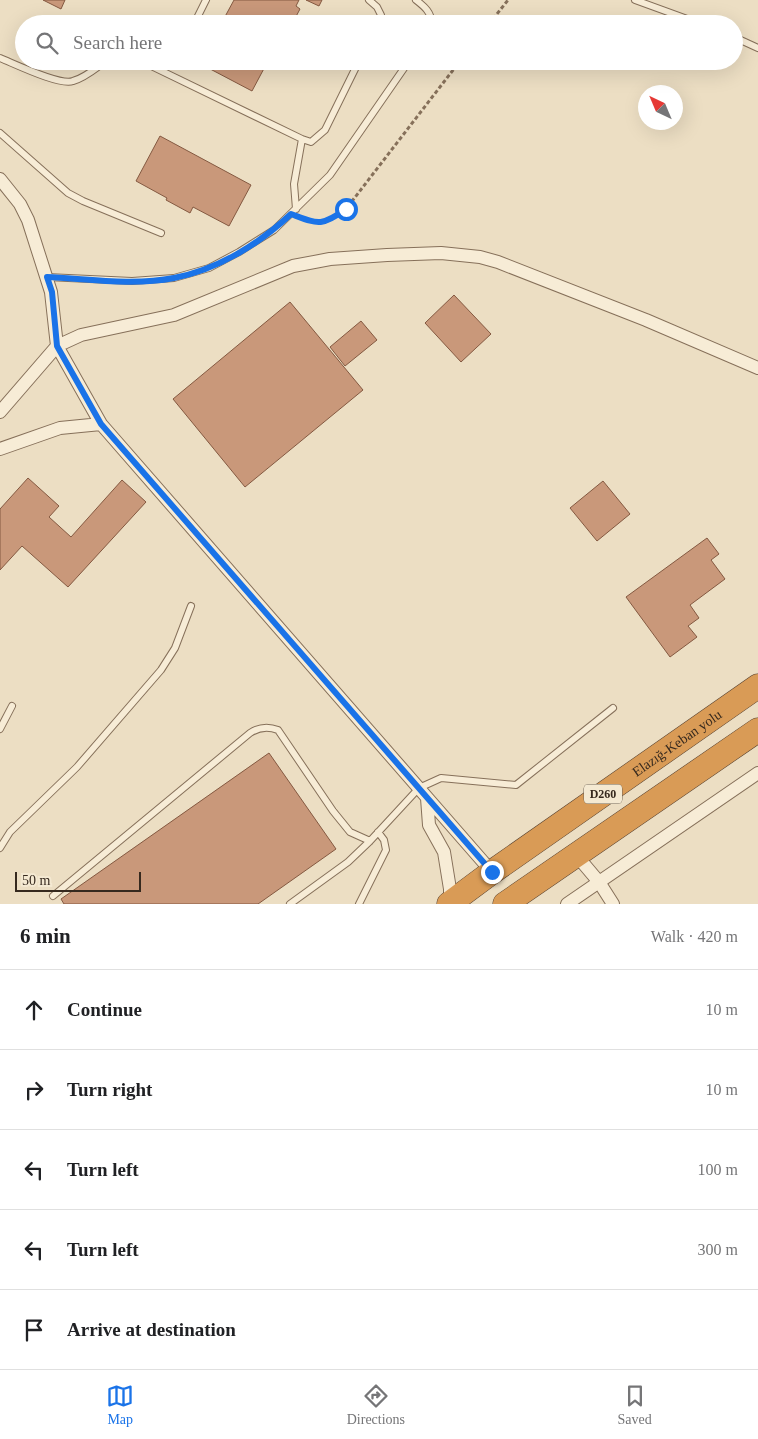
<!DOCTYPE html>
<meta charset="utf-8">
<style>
:root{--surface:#fff;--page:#f2f2f2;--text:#202124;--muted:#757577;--line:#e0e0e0;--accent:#1a73e8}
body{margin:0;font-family:"Times New Roman",serif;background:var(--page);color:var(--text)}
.compass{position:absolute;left:638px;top:85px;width:45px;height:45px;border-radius:50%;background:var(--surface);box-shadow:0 5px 20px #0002;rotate:316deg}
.scale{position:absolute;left:15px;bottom:12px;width:126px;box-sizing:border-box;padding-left:5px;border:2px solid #36291e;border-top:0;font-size:14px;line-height:18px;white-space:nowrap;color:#36291e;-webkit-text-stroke:4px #f4e9d2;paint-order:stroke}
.stop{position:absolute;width:15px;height:15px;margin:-11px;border:4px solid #1a73e8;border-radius:50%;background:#fff}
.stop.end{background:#1a73e8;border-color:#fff;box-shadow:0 1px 5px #0008}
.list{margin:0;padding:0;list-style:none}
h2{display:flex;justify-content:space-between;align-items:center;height:65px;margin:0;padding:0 20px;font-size:21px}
h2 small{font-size:16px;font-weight:400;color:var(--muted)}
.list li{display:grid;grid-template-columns:32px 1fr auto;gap:15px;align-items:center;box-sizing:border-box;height:80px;padding:0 20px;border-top:1px solid var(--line)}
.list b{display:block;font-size:19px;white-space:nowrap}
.list em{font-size:16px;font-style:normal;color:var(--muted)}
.icon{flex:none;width:28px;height:28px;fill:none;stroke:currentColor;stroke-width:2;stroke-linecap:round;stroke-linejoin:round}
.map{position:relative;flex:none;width:758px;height:904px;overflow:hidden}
.search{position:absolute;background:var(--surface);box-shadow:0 5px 20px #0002;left:15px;right:15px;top:15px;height:55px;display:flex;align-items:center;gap:12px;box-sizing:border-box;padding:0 18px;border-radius:28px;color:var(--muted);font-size:19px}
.sheet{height:465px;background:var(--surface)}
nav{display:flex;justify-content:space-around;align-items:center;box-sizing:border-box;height:70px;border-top:1px solid var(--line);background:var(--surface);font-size:14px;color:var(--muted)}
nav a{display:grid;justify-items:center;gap:2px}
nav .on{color:var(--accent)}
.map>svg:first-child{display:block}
.building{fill:#c9987a;stroke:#845941}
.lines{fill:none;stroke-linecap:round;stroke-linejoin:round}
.lane-casing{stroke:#86705a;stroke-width:8}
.street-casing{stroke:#86705a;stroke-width:14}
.highway-casing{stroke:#543f2f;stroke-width:25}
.path{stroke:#86705a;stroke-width:3;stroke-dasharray:4 2.5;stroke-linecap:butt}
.lane{stroke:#f7ecd6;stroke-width:6}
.street{stroke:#f7ecd6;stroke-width:12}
.highway{stroke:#d99b56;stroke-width:24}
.route{stroke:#1a73e8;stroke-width:6}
.labels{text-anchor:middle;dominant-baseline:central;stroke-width:5;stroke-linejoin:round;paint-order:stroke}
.shield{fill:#f4e9d2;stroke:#6f6354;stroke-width:1}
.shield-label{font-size:12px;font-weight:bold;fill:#36291e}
.street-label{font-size:14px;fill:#36291e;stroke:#f4e9d2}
</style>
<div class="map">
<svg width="758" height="904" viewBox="0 0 758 904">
<rect width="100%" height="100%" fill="#ecdec3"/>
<path class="building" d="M43,0H65L61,9Z
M234,0H299L296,6L300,9L292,24H221Z
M306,0H322L319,6Z
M195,61H268L252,91Z
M160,136L251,185L229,226L193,207L190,213L166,200L167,198L136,181Z
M454,295L491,334L461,362L425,323Z
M290,302L363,390L245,487L173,399Z
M361,321L377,340L345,366L330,347Z
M28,478L59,506L49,517L71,537L122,480L146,502L68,587L22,546L0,570V509Z
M603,481L630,514L597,541L570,508Z
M707,538L719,554L711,560L725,579L690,605L699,618L688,626L697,637L670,657L626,597Z
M269,753L336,849L258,904H64L61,899Z"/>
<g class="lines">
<defs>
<path id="lane" d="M369,0L377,7L381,15L377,24
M416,0C425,7 431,12 432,24
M635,0L701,24
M194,24L206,0
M734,37L758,48
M0,58C15,64 60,86 73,81C85,78 96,68 106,61
M141,61L302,139L311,142L325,130L359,61
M0,133L68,193L83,201L161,233
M296,209L294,184L302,139
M47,277L132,281L174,278L209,268L239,252L274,230L330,175L409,61
M0,729L12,706
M0,848L10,832L77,767L161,670L175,648L191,606
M53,896L250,733C259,727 268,726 278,730L333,811L350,832L370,841
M290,904L348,862L370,841L419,788L441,778L516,785L613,708
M359,904L386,850L384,840L378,832"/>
<path id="street" d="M0,179L20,204L28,220L51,292L57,346L101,424L492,872
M0,412L57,346L81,335L174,315L293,266L330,259L387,255L441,253L480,257L498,262L646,320L758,368
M0,449L60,428L101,424
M427,798L429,825L444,852L450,889V904
M577,856L599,882L613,904
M567,904L758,773"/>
<g id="highway">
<path id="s1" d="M449,904L492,872L758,686"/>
<path d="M505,904L758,730"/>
</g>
</defs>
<use href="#lane" class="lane-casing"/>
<use href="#street" class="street-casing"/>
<use href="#highway" class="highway-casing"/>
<path class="path" d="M489,24L508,0
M301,218C323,226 327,223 346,209L460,61"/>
<use href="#lane" class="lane"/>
<use href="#street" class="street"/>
<use href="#highway" class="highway"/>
</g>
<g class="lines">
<path class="route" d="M346,209C321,227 318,224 291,214C259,244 217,270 174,278C133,286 88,279 47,277L52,292L57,346L101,424L492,872"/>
</g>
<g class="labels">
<rect class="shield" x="584" y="784.5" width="38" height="19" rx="4"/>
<g class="shield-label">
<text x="603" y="794">D260</text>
</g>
<g class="street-label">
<text stroke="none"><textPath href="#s1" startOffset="279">Elazığ-Keban yolu</textPath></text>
</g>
</g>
</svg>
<svg class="compass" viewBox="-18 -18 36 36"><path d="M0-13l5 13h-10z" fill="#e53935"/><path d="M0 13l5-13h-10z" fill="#757577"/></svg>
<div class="scale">50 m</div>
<div class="stop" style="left:346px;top:209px"></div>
<div class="stop end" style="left:492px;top:872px"></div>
<div class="search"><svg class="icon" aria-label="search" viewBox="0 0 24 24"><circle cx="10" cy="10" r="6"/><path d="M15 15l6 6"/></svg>Search here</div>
</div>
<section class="sheet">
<h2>6 min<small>Walk · 420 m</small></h2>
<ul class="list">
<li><svg class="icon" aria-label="ahead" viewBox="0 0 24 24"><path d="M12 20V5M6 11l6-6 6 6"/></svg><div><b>Continue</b></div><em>10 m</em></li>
<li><svg class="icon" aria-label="right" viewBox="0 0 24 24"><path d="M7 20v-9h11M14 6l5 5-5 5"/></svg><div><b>Turn right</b></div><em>10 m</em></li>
<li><svg class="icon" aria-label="left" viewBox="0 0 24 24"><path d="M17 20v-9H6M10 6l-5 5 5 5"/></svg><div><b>Turn left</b></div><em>100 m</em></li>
<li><svg class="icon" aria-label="left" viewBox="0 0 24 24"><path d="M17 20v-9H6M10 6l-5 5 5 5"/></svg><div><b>Turn left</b></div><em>300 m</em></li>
<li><svg class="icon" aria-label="arrive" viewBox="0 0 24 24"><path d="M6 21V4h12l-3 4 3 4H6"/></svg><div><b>Arrive at destination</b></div></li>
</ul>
</section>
<nav>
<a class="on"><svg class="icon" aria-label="map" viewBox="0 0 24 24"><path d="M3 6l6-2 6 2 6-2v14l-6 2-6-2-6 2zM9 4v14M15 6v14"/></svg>Map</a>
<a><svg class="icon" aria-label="directions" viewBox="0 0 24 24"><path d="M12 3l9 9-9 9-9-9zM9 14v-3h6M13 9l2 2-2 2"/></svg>Directions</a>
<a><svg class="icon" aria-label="saved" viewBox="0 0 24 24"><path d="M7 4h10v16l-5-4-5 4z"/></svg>Saved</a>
</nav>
